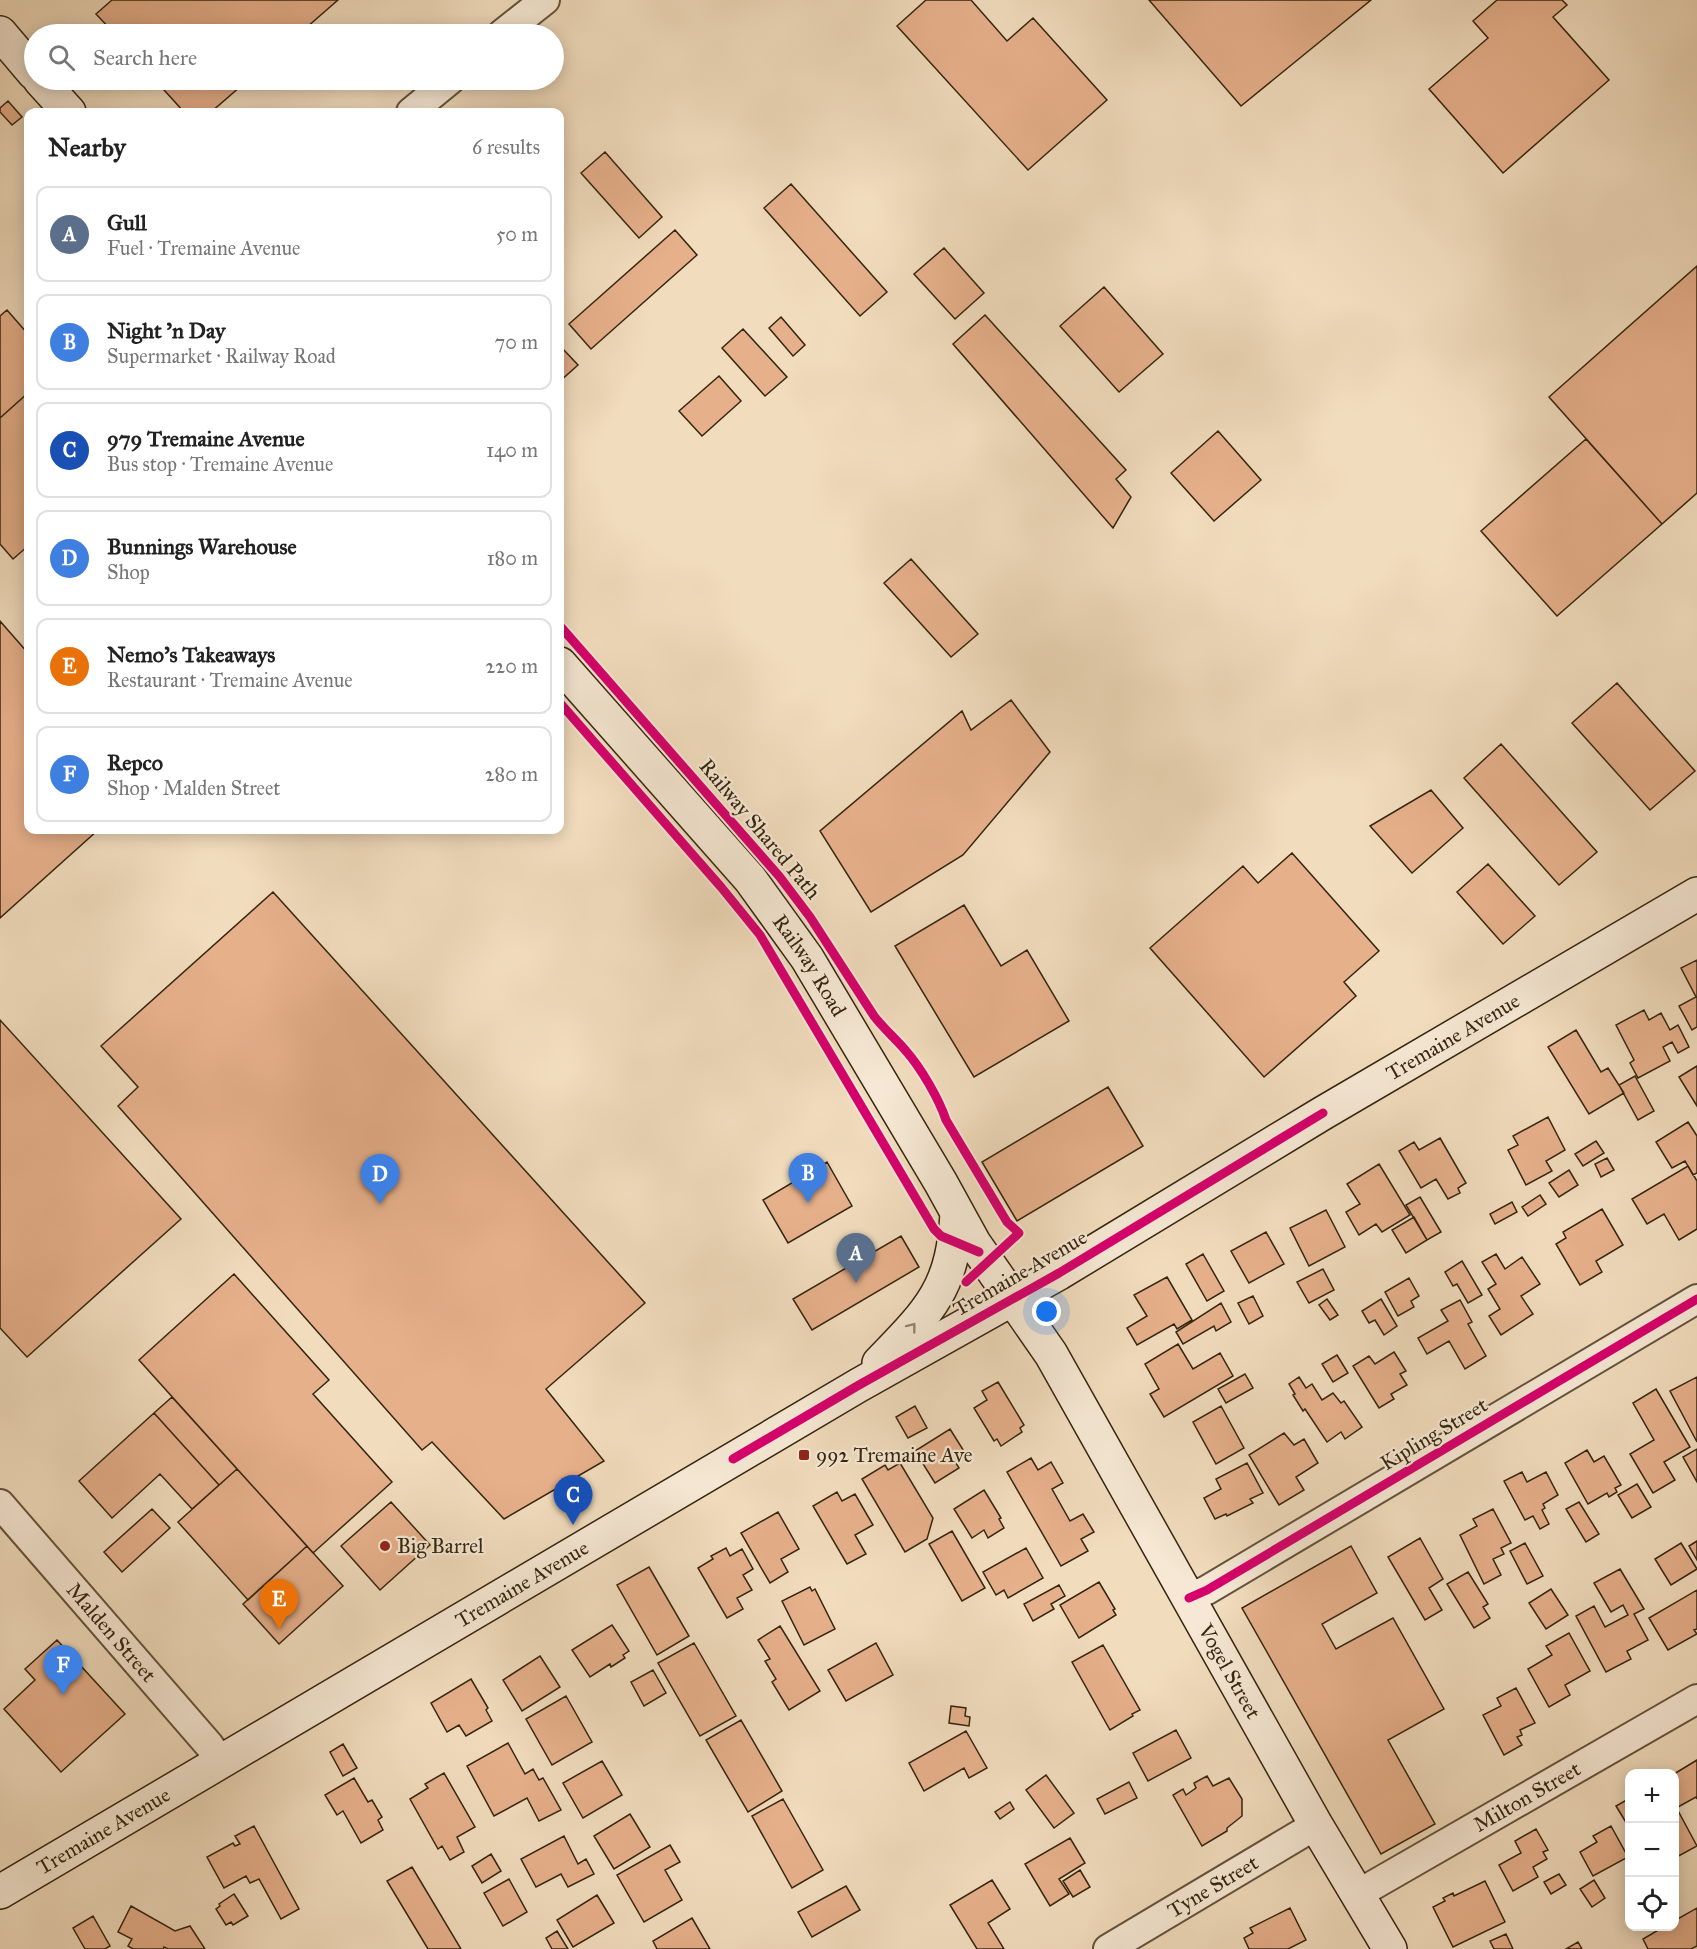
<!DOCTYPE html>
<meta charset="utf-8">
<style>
:root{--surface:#fff;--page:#f2f2f2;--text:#222;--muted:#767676;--line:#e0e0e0;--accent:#0f766e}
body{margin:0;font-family:"IM FELL Great Primer",serif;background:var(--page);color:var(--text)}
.controls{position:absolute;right:18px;bottom:18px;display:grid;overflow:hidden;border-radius:12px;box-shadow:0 3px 15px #0003}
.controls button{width:54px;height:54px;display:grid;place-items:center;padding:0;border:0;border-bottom:2px solid var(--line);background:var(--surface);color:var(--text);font:30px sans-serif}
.you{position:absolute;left:1047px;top:1312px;width:21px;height:21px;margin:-15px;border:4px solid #fff;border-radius:50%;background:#1a73e8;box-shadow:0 0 0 9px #1a73e833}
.badge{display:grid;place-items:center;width:39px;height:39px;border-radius:50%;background:var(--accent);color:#fff;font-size:20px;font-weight:700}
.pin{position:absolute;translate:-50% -50px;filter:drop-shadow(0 2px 3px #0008)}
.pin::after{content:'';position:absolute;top:32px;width:21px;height:18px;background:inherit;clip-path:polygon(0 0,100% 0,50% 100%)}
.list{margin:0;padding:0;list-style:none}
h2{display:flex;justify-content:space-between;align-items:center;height:78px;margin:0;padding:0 24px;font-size:26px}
h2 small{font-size:20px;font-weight:400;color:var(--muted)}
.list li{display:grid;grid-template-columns:39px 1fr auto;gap:18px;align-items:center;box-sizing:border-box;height:96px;margin:0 12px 12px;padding:0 12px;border:2px solid var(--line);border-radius:12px}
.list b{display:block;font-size:22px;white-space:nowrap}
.list p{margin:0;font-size:20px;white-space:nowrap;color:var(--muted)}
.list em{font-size:20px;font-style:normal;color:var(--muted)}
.icon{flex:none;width:33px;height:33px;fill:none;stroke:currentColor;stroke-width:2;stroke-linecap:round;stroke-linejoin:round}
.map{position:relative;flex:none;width:1697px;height:1949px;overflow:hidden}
.search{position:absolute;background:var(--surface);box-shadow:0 3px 15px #0003;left:24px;top:24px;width:540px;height:66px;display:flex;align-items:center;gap:15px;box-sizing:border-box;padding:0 21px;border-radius:33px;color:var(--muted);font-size:22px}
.panel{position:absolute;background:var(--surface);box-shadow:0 3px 15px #0003;left:24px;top:108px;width:540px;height:726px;border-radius:12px}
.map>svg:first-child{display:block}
.building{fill:#e6b08b;stroke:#35250f;stroke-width:1.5}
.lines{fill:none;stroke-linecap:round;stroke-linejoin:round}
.minor-casing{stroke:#64533a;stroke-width:32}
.secondary-casing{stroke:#35250f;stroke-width:36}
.minor{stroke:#f6e8d4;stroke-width:28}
.secondary{stroke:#f6e8d4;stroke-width:33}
.cycleway-casing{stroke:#f6e8d4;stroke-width:13}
.cycleway{stroke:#d6006c;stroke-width:9}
.oneway{stroke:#968672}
.poi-dot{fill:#8f2418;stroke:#f6e8d4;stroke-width:2}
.labels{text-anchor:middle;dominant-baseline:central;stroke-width:4.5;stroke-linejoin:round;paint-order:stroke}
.street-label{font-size:21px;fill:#35250f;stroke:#f6e8d4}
.poi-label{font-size:21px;fill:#35250f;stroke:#f6e8d4;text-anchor:start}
</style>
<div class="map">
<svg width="1697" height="1949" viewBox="0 0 1697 1949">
<rect width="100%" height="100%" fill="#f1dcbd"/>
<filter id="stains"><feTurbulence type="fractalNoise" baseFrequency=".00333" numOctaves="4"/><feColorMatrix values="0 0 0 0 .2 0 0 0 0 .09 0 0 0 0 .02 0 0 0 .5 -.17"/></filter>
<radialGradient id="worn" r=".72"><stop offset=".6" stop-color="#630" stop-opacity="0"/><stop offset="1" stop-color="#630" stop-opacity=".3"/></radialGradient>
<path class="building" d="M112,0H338L299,34H115L96,14Z
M926,0H971L1007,41L1033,18L1107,100L1028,170L897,26Z
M1149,0H1371L1241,106Z
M1497,0H1562L1567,5L1553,17L1609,80L1503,173L1429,89L1488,38L1473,21Z
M155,80H248L211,112H184Z
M8,101L22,117L12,125L0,112V108Z
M605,152L662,217L639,238L581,173Z
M791,184L887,292L860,316L764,208Z
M675,230L697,255L591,349L569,324Z
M944,248L984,293L955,319L914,274Z
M1697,266V493L1662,524L1549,397Z
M1104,287L1163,354L1119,392L1060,326Z
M7,310L28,334V393L0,418V316Z
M985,315L1126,470L1116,479L1131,497L1113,528L953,344Z
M781,317L805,345L793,356L769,328Z
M743,329L787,377L765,396L722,348Z
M562,348L578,365L560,381V350Z
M719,376L741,401L702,436L679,411Z
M28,393V546L13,559L0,544V418Z
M1218,431L1261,480L1214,521L1171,473Z
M1586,439L1662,524L1557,616L1481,531Z
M911,559L978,634L951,657L884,583Z
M0,621L28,653V830H98L0,918Z
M1617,683L1695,771L1650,810L1572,723Z
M1011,700L1050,752L963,855L871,912L820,831L962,711L971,730Z
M1501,744L1597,852L1559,885L1464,778Z
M1431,790L1463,828L1412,873L1370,826Z
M1292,853L1379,951L1344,982L1356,996L1264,1077L1150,948L1243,866L1258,883Z
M1488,864L1535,916L1503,944L1457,892Z
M273,892L645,1303L546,1389L604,1461L504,1519L432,1442L422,1450L118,1106L138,1087L101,1046Z
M964,905L1001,966L1027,950L1069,1021L974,1077L895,946Z
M1697,960V1027L1692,1030L1679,1006L1696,997L1681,968Z
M1644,1010L1649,1020L1661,1013L1670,1030L1678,1025L1689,1047L1678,1053L1672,1042L1663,1047L1670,1061L1638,1078L1630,1063L1634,1060L1616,1025Z
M0,1020L181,1219L27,1357L0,1328Z
M1576,1030L1601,1072L1608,1068L1624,1093L1589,1114L1548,1047Z
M1697,1066V1106L1679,1077Z
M1635,1076L1654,1111L1638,1120L1619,1085Z
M1108,1087L1143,1146L1017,1221L982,1162Z
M1548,1117L1565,1150L1546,1161L1552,1171L1526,1185L1508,1150L1518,1145L1513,1136Z
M1688,1122L1697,1136V1173L1693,1175L1685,1161L1672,1168L1656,1142Z
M1440,1138L1466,1183L1458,1188L1460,1193L1448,1199L1436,1179L1421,1188L1399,1151L1414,1142L1419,1150Z
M1596,1141L1604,1153L1583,1166L1575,1154Z
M1607,1158L1614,1170L1601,1177L1595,1164Z
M827,1162L852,1206L788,1243L763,1200Z
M1379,1164L1410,1215L1382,1232L1376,1224L1359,1235L1346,1212L1360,1204L1347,1184Z
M1688,1166L1697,1181V1229L1679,1240L1664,1214L1647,1224L1632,1199Z
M1569,1170L1578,1185L1559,1197L1549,1183Z
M1540,1195L1546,1204L1528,1216L1522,1207Z
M1420,1197L1441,1232L1427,1240L1406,1205Z
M1512,1202L1517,1212L1495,1224L1490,1214Z
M1602,1209L1623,1245L1596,1261L1602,1272L1580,1285L1556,1244L1566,1238L1563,1232Z
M1326,1210L1345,1247L1309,1266L1290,1228Z
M1414,1217L1427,1240L1406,1253L1392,1230Z
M1266,1232L1284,1264L1249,1283L1231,1251Z
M901,1236L919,1267L812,1330L793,1299Z
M1203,1254L1224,1291L1207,1301L1186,1264Z
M1496,1254L1505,1269L1522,1257L1540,1284L1521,1296L1533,1314L1501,1335L1489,1316L1500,1309L1488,1289L1496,1284L1482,1262Z
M1462,1261L1482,1295L1468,1303L1457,1284L1453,1286L1445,1272Z
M1323,1269L1334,1290L1309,1303L1297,1282Z
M234,1274L329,1380L313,1394L392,1482L313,1553L139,1360Z
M1167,1277L1192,1320L1177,1329L1174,1324L1137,1345L1127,1328L1147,1316L1134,1295Z
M1409,1278L1419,1296L1411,1301L1414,1307L1398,1316L1385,1292Z
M1253,1296L1263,1316L1249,1324L1238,1303Z
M1327,1299L1338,1315L1330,1320L1319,1305Z
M1381,1299L1397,1326L1384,1335L1375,1320L1369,1323L1362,1311Z
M1460,1300L1472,1322L1468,1324L1486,1356L1465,1369L1449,1341L1427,1354L1418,1338L1448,1321L1441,1310Z
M1221,1303L1231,1322L1216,1331L1214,1326L1183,1344L1176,1332Z
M1178,1344L1193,1369L1220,1353L1233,1376L1164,1417L1150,1394L1159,1389L1145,1364Z
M1394,1352L1406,1371L1400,1374L1407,1385L1391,1394L1394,1399L1379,1408L1353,1366L1369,1356L1375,1364Z
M1337,1355L1348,1373L1333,1382L1322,1364Z
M1245,1374L1253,1388L1226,1403L1218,1389Z
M1299,1377L1306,1388L1312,1384L1322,1400L1333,1393L1341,1403L1344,1401L1362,1427L1345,1439L1341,1432L1327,1442L1305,1409L1303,1411L1293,1395L1295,1394L1289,1384Z
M1697,1377V1442L1670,1391Z
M998,1382L1024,1425L1020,1428L1022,1432L1001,1446L997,1439L994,1441L974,1408L987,1400L982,1391Z
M1656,1389L1690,1447L1664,1462L1675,1480L1653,1493L1630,1454L1654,1440L1633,1403Z
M172,1397L237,1469L219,1485L154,1413Z
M915,1406L927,1428L908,1438L896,1417Z
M1221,1406L1244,1448L1216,1464L1193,1422Z
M154,1413L219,1485L192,1509L160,1474L112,1518L79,1481Z
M950,1429L967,1456L956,1463L959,1468L935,1483L915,1451Z
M1284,1433L1294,1445L1304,1439L1318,1463L1296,1477L1304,1490L1279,1505L1249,1455Z
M1697,1449V1482L1683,1457Z
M1587,1450L1594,1462L1604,1456L1621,1485L1615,1488L1617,1492L1609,1497L1607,1493L1588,1504L1565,1463Z
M1031,1458L1038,1470L1051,1462L1063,1483L1052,1489L1070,1521L1083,1514L1094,1532L1081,1539L1088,1551L1061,1566L1007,1472Z
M900,1463L933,1518L927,1539L905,1552L862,1479L885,1465L888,1470Z
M1247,1463L1263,1493L1250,1499L1253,1503L1227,1516L1226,1514L1215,1519L1204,1498L1221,1489L1216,1479Z
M237,1469L307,1546L248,1600L178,1522Z
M1522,1472L1527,1482L1546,1472L1558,1495L1543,1504L1545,1508L1542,1510L1549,1524L1540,1529L1533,1516L1525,1520L1504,1481Z
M1637,1484L1651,1507L1632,1518L1618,1495Z
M984,1490L1001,1518L999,1519L1004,1528L988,1538L984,1530L972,1538L954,1509Z
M837,1492L842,1501L855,1494L873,1525L855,1535L866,1554L847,1564L813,1506Z
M391,1502L430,1545L380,1590L341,1546Z
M1579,1502L1599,1534L1586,1542L1566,1509Z
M152,1509L170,1528L122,1572L104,1552Z
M1493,1509L1511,1543L1501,1548L1504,1554L1493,1559L1501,1575L1484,1584L1460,1535L1477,1526L1473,1519Z
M778,1512L799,1549L781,1559L788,1572L770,1583L741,1533Z
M952,1531L985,1588L962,1601L929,1544Z
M1420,1538L1443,1579L1429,1588L1442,1610L1425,1620L1388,1557Z
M1697,1541V1560L1689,1546Z
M1525,1543L1543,1576L1527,1584L1510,1551Z
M1681,1543L1697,1569L1671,1585L1655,1559Z
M307,1546L343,1586L279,1644L243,1604Z
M1351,1546L1377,1593L1322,1624L1336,1649L1393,1618L1444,1709L1388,1740L1435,1824L1381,1854L1242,1608Z
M726,1548L730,1556L742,1549L753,1569L743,1575L752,1590L737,1598L743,1609L727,1618L698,1568L713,1559L711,1556Z
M1026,1548L1043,1578L1008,1598L1004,1590L996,1595L983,1572Z
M649,1567L689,1636L657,1655L617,1585Z
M1620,1569L1644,1609L1634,1614L1648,1640L1627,1651L1631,1659L1606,1672L1576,1616L1594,1606L1605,1627L1628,1615L1623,1605L1611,1612L1594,1583Z
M1468,1572L1488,1604L1483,1607L1490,1618L1474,1628L1447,1584Z
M1099,1582L1115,1609L1113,1610L1116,1615L1079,1638L1060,1605Z
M1059,1585L1065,1596L1051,1604L1054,1609L1033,1621L1024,1604Z
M810,1587L812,1591L815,1589L835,1629L804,1645L782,1601Z
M1551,1589L1568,1615L1546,1629L1529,1603Z
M1697,1590V1629L1694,1630L1697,1634L1668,1650L1649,1618Z
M612,1625L629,1651L623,1655L625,1658L611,1667L610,1664L590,1677L572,1650Z
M780,1626L820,1691L789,1710L772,1682L776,1679L765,1661L770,1659L758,1640Z
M1569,1633L1590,1671L1565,1685L1570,1695L1549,1707L1528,1669L1552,1655L1546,1646Z
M57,1640L125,1714L61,1772L4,1709L35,1680L25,1669Z
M694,1643L736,1716L700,1736L658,1663Z
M876,1643L893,1675L846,1701L828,1670Z
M1103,1645L1140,1710L1132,1714L1133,1716L1110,1730L1072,1662Z
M540,1656L560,1687L522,1711L503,1680Z
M653,1670L666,1693L644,1706L631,1682Z
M471,1679L488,1708L486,1710L492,1721L466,1736L459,1725L447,1732L431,1703Z
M1516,1688L1535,1723L1520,1730L1522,1735L1517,1737L1522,1745L1504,1755L1483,1715L1501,1706L1497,1698Z
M566,1696L592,1742L552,1765L526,1719Z
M951,1706L966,1708L965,1716L970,1717L969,1726L949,1723Z
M741,1720L782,1791L748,1812L706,1740Z
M1176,1730L1191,1758L1148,1781L1133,1753Z
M966,1731L987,1768L969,1778L964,1768L924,1791L909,1763Z
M508,1743L525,1774L533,1769L539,1780L543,1778L561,1810L539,1821L527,1798L494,1816L467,1766Z
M343,1744L357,1768L343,1776L330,1752Z
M1697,1760V1799L1696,1797L1678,1807L1674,1801V1774Z
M602,1761L622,1795L583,1818L563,1783Z
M444,1773L475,1827L457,1837L464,1852L450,1860L442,1846L438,1849L410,1799L428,1788L425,1784Z
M1046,1775L1074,1813L1054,1828L1026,1790Z
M1207,1776L1213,1786L1229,1778L1242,1799V1816L1227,1828V1831L1202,1846L1173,1795L1183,1789L1186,1795L1196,1788L1194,1783Z
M354,1778L368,1802L372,1800L382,1817L378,1820L383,1830L361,1843L343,1811L337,1815L325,1795Z
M1129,1782L1137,1798L1105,1814L1097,1799Z
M1630,1798V1829L1616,1806Z
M783,1799L823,1870L792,1888L752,1816Z
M1010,1802L1014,1809L1000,1819L995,1812Z
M1676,1807L1697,1846L1675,1858L1674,1808Z
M630,1814L650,1847L614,1869L594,1836Z
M254,1826L299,1909L281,1919L259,1879L250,1883L246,1876L224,1888L207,1857L233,1843L235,1846L240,1844L235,1836Z
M1611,1826L1628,1857L1593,1876L1580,1852L1597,1842L1593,1836Z
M1536,1829L1548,1850L1543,1852L1547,1859L1533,1867L1538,1877L1513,1891L1499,1865L1521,1853L1515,1841Z
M564,1836L578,1864L586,1859L594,1874L568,1887L561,1874L536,1887L521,1859Z
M1070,1838L1085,1863L1059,1879L1069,1894L1050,1906L1025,1864Z
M670,1845L680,1862L665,1870L682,1900L644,1922L617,1875Z
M491,1854L501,1871L482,1883L472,1866Z
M412,1867L461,1949H428L387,1881Z
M1080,1870L1090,1887L1073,1897L1063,1881Z
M1559,1874L1566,1885L1551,1894L1544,1882Z
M509,1879L527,1912L503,1926L484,1893Z
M992,1880L1010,1909L988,1923L1004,1949H977L950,1905Z
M1594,1880L1605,1898L1592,1907L1580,1889Z
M1485,1881L1505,1922L1453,1947L1433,1907L1445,1901L1443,1898L1453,1893L1454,1896Z
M846,1886L860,1910L812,1937L798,1912Z
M234,1894L248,1916L233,1925L231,1922L226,1925L216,1909L220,1906L219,1904Z
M597,1895L614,1923L573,1947L557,1920Z
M131,1906L175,1931L190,1926L205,1949H168L164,1947L163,1949H133L128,1946L132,1939L118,1932Z
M1290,1908L1306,1940L1288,1949H1249L1244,1938L1253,1933L1250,1928Z
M1697,1908V1946L1691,1949H1648L1643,1939L1665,1926H1674V1921Z
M93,1916L110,1946L105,1949H85L73,1928Z
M692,1918L710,1949H657L653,1941Z
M557,1931L568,1949H552L546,1938Z
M1506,1934L1513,1949H1494L1490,1941Z
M1578,1942L1582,1949H1566Z"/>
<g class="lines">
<defs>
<g id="minor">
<path d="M502,34L545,0"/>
<path d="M411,112L450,80"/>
<path id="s1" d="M0,1504L209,1745L221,1762"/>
<path d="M1189,1598L1207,1590L1697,1299"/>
<path id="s2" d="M1358,1894L1697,1699"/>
<path id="s3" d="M1108,1949L1316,1825"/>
</g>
<g id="secondary">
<path d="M0,33L34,73"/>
<path d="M40,80L69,112"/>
<path id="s4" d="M560,664L750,879L807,958L941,1183L974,1243L1051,1354L1316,1825L1390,1949"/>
<path d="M879,1363C899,1342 922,1320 936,1296C951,1271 955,1243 957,1215"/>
<path id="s5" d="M0,1892L859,1385L1059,1273L1323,1113L1697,894"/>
</g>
</defs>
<use href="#minor" class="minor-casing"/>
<use href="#secondary" class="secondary-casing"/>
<use href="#minor" class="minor"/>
<use href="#secondary" class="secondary"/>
<defs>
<path id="cycleway" d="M560,626L779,876L810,917L874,1016C884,1029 896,1039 906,1051C921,1068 939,1099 946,1120L1007,1222L1019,1233L966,1282
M560,703L721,887L760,935L934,1229L941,1236L979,1252
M733,1459L859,1385L1059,1273L1323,1113
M1189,1598L1207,1590L1697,1299"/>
</defs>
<use href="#cycleway" class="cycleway-casing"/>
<use href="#cycleway" class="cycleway"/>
</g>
<defs><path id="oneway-chevron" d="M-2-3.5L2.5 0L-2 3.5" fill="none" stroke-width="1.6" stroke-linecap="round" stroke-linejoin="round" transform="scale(1.5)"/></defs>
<use class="oneway" href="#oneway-chevron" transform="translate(912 1327) rotate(-52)"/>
<g class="poi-dot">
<rect x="798" y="1449" width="12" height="12" rx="3"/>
<circle cx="385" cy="1546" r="6"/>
</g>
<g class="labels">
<g class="street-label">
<text transform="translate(760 829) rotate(50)">Railway Shared Path</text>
<text stroke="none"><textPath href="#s4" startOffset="392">Railway Road</textPath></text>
<text stroke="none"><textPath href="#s5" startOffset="1686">Tremaine Avenue</textPath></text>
<text transform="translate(1020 1273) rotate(-30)">Tremaine Avenue</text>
<text transform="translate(1434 1434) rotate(-31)">Kipling Street</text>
<text stroke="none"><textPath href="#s5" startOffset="606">Tremaine Avenue</textPath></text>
<text stroke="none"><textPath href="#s1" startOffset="170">Malden Street</textPath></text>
<text stroke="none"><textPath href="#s4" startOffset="1214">Vogel Street</textPath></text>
<text stroke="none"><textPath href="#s2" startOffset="195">Milton Street</textPath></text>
<text stroke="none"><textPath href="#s5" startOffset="120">Tremaine Avenue</textPath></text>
<text stroke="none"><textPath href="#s3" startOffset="122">Tyne Street</textPath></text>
</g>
<g class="poi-label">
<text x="816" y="1455">992 Tremaine Ave</text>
<text x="397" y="1546">Big Barrel</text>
</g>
</g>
<rect width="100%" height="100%" filter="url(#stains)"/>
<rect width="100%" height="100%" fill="url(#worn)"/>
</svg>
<div class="controls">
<button>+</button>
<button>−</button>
<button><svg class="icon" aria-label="locate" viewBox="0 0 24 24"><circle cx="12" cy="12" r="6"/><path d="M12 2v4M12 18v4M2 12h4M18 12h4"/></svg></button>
</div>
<div class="you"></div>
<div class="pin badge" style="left:856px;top:1283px;background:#5c6f8a">A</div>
<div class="pin badge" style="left:808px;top:1203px;background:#3f7fe0">B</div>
<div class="pin badge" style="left:573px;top:1525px;background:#1a4fb4">C</div>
<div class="pin badge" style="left:380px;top:1204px;background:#3f7fe0">D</div>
<div class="pin badge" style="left:279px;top:1629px;background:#e8710a">E</div>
<div class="pin badge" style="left:63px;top:1695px;background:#3f7fe0">F</div>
<div class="search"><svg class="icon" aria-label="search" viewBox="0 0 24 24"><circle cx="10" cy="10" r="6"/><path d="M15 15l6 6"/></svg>Search here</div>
<section class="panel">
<h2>Nearby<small>6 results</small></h2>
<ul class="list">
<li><span class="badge" style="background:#5c6f8a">A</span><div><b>Gull</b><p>Fuel · Tremaine Avenue</p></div><em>50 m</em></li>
<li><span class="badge" style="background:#3f7fe0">B</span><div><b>Night 'n Day</b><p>Supermarket · Railway Road</p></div><em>70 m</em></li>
<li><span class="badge" style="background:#1a4fb4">C</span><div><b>979 Tremaine Avenue</b><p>Bus stop · Tremaine Avenue</p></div><em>140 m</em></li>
<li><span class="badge" style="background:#3f7fe0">D</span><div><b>Bunnings Warehouse</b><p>Shop</p></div><em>180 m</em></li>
<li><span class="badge" style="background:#e8710a">E</span><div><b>Nemo's Takeaways</b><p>Restaurant · Tremaine Avenue</p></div><em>220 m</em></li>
<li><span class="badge" style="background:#3f7fe0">F</span><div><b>Repco</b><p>Shop · Malden Street</p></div><em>280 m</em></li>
</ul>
</section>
</div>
